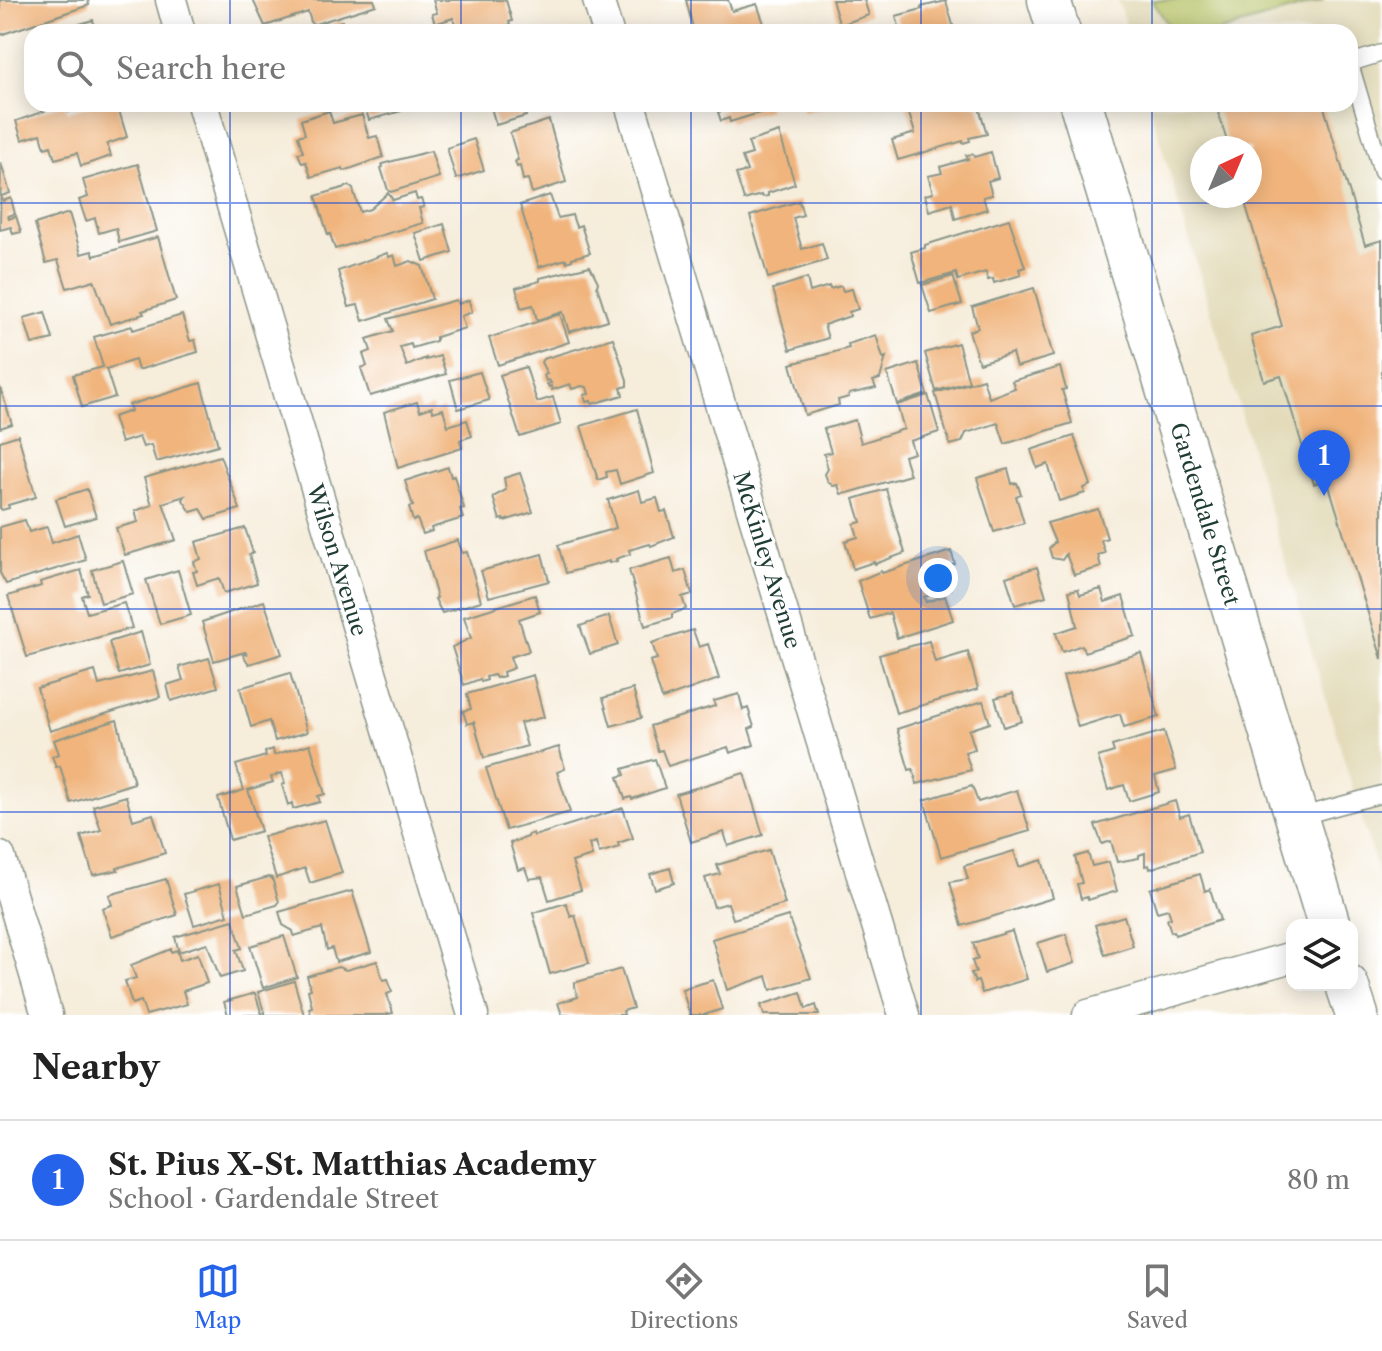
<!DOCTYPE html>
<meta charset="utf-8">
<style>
:root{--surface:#fff;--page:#f6f6f6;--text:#222;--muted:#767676;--line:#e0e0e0;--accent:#2563eb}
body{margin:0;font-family:"Libre Caslon Text",serif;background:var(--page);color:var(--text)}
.controls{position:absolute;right:24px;bottom:24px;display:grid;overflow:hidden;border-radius:16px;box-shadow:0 4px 20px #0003}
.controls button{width:72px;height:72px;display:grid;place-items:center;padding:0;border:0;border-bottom:2px solid var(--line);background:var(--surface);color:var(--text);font:40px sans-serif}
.compass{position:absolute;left:1190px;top:136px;width:72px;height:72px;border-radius:50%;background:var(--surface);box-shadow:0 4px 20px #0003;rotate:44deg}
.you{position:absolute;left:938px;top:578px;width:28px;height:28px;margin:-20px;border:6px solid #fff;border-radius:50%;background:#1a73e8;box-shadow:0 0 0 12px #1a73e833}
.badge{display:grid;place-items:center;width:52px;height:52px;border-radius:50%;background:var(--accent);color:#fff;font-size:26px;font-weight:700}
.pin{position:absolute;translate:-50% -66px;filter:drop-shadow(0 2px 4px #0008)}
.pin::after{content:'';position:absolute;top:42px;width:28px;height:24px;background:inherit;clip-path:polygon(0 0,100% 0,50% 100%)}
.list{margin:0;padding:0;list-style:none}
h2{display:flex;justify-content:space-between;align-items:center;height:104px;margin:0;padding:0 32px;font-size:34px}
h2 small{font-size:26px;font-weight:400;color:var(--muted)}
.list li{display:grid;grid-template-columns:52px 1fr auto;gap:24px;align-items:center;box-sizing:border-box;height:120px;padding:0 32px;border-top:2px solid var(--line)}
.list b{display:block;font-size:30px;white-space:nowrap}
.list p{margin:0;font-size:26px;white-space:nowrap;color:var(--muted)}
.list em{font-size:26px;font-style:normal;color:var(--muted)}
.icon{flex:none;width:44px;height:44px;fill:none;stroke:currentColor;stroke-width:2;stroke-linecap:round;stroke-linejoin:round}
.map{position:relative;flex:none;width:1382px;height:1015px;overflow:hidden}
.search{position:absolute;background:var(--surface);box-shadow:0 4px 20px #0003;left:24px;right:24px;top:24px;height:88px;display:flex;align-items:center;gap:20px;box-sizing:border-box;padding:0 28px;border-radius:24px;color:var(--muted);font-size:30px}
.sheet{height:224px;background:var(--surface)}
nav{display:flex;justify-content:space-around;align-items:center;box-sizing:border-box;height:112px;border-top:2px solid var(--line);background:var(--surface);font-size:22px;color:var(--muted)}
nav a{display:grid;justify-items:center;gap:4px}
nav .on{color:var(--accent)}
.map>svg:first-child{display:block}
.built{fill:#e3dbba;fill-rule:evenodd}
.green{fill:#b3bf61;stroke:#697e4a;stroke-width:2}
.building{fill:#f0b47b}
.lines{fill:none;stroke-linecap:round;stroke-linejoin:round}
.lane-casing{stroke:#8a9588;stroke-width:19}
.street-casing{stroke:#8a9588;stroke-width:33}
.secondary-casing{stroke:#8a9588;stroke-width:45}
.lane{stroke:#fff;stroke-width:16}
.street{stroke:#fff;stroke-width:30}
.secondary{stroke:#fff;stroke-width:42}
.grid{fill:none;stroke:#1d4ed8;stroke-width:2;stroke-opacity:0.55}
.labels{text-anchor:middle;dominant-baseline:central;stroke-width:6;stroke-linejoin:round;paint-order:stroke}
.street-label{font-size:22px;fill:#1f3d34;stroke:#fff}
</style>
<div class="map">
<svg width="1382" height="1015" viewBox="0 0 1382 1015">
<rect width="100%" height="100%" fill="#fff"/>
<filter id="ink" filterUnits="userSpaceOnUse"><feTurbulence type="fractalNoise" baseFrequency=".0125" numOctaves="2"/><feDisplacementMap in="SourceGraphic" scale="16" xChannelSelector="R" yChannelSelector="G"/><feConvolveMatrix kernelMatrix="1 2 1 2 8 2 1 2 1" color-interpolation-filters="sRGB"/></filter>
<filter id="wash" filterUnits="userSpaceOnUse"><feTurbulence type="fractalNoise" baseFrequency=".006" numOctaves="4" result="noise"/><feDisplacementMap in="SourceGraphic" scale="32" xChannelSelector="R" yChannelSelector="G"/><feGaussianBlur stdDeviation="1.8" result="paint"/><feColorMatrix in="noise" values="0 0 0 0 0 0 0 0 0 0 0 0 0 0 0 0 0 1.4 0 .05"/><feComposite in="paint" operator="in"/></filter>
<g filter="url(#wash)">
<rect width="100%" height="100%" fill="#f6eddb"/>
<path class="built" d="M1118,0H1382V887L1149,104H1350V32H1128ZM1202,148H1250V196H1202Z"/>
<path class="green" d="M1152,0H1323L1218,32H1188L1168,25Z"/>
<g id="blocks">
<path class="building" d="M0,0H88L89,5L0,35Z
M253,0H374L376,5L312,25L308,12L265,26Z
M433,0H506L512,21L509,22L511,30L457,32L453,18L435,24L432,14L437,13Z
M686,0H728L732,11L757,4L767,32H694Z
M832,0H864L869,15L840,25Z
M946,1L955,32H881L899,26L896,16L922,9L921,7Z
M93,20L96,32H56V31Z
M342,21L346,32H309V31Z
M64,104L68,112L96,104H117L127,137L107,144L111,156L81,166L77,153L55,159L51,146L45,148L41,134L22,140L16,121Z
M364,104H405V105L400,106L401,111L369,120Z
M490,104H523L526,116L496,125Z
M723,104H767L769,110L730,122L729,118L721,121L718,112L725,110Z
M802,104H830V105L804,112Z
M906,104H978L987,134L969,138L970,141L963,143V141L898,160L892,140L915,133Z
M1216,104H1323L1365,245L1382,240V659L1327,479L1314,484L1281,376L1264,381L1251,336L1282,326L1243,196H1250V148H1229Z
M329,111L333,123L362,115L369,138L377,136L383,157L344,171L343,168L311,177L306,162L302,163L298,153L303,152L298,136L305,134L301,120Z
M549,120L566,182L532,193L528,179L523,180L520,166L517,167L515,161L518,160L510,133Z
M779,132L795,184L768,193V196L763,197L761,195L744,200L736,174L747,171L742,157L752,154L748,142Z
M474,139L484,170L456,179L447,148Z
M431,151L439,177L391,192L388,190L381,168L383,167L382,164Z
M991,152L998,178L988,181L992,195L983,197L987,209L955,219L952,204L929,211L925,195L933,193L928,176L942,173L940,167L968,159L966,155L973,154L974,157Z
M1,163L10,193L1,196L3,201L11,198L15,214L8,216L9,219L16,216L21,232L13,234L11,227L0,230Z
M138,164L157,231L119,242L116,228L99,233L95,218L86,221L79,200L88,197L83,180Z
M349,186L353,189L360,212L370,209L388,193L393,200L415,193L417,200L421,199L424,207L419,208L423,223L335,249L330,234L328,235L316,196Z
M550,195L558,218L572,215L576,227L581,225L590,253L572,258V260L567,262L566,259L539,267L520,205Z
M799,201L803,215L793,218L802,249L822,243L827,260L768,278L750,216Z
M69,213L81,254L92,251L94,256L158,237L176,300L142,311L144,314L110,324L94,280L67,288L58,260L46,263L35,224Z
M1009,219L1025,267L1019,269L1021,275L994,283L993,279L988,280L986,272L958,280L956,273L920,283L911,252L925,248V245Z
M444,224L452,252L424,261L415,233Z
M387,253L389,257L394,255L397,266L411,261L422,266L432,299L363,321L358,305L349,307L338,271Z
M590,266L598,282L597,286L608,320L569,332L563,312L537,320L533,305L521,308L516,288L540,281V278Z
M953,276L962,304L931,313L922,285Z
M807,278L810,292L829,286L830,289L841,286L843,291L852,289L858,309L849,312L850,316L824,325L828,338L790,350L773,289Z
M1034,288L1053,356L1016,367L1012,353L979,363L969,331L978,328L972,307Z
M456,300L458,304L469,300L472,312L461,316L465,328L436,337V341L412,348L411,344L400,347L407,366L426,358V360L440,356L446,374L370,396L361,368L367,366L363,354L371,351L367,339L393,331L388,319Z
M45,312L53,339L32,344L24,318Z
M560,314L569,342L498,365L489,338Z
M182,315L190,341L195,340L198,352L138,370L135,360L106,369L115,397L82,407L73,375L103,367L94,337L132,326L133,330Z
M876,335L883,358L886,357L880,379L873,381L876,388L849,394V397L838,400L839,405L805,415L791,364L849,348L848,344Z
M613,338L627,380V386L621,388L623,395L592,404L591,401L586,402L584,395L589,394L587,387L582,386L572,389L570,384L552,390L551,386L549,387L547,384L551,383L549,380L546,381L544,375L547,374L541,362L543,359Z
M958,343L969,382L936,391L925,353Z
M918,363L927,394L897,404L887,373Z
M526,367L537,402L553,397L561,424L520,437L500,375Z
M1060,367L1066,389L1062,390L1072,423L1005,444L998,423L966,433L962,442L950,445L935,393L983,379L989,398L1015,388L1012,381Z
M480,372L489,400L458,409L450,380Z
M201,383L218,445L156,462L151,445L143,447L139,437L121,443L113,417L131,411L129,405Z
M0,387L12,424L0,428Z
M928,395L939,432L910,441L914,453L904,456L910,475L848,493L841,494L838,485L833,486L828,482L825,474L828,469L824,454L831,452L824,429L855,420L861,443L904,429L897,405Z
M417,402L420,411L432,407L433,412L443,409L448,426L467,420L472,436L460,440L462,448L398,468L384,412Z
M637,409L654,473L620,484L616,470L606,472L607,477L598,480L581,426Z
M18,435L36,497L8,505L9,508L2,510L0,508V441Z
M1074,436L1091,485L1084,488L1085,493L1059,501L1048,464L1037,468L1031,450Z
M220,456L240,509L207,519L201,509L191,512L183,500L185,496L163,503L176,540L125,555L116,528L138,522L135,511L152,505L144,478Z
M448,467L451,477L454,476L464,508L460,509L463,518L431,528L432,531L423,534L417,519L413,521L409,507L413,506L405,481Z
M1008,469L1012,484L1017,483L1021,494L1016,496L1024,523L994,532L977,478Z
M520,473L533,512L504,521L503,519L500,520L493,497L506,490L504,478Z
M87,489L96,517L65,526L56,499Z
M886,489L905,553L875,564L874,562L853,569L845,541L858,537L854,524L861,522L854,499Z
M639,490L642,502L657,498L661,512L666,511L674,537L651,546L650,544L629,550L630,554L616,559L617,561L609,563V561L566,573L558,545L616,528L608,500Z
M1098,509L1107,538L1101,540L1105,553L1098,555L1101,567L1074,575L1066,554L1062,560L1052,558L1049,548L1055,542L1047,523Z
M25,520L29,532L47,527L52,543L78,534L86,560L6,584L0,573V527Z
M245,528L253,553L249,555L257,583L224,593L219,578L197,585L193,572L197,571L194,562L201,559L196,542Z
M458,540L462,553L467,552L481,601L442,613L435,599L437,598L424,551Z
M951,551L955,564L944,567L951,589L924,597L926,602L945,596L953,620L897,638L890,613L870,619L858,581L881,571L882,573Z
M542,554L549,581L489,597L481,571Z
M671,558L675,573L685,570L692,594L682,597L686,609L672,614V618L645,626L629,570Z
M123,561L133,594L101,603L92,570Z
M1037,567L1046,596L1015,605L1006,577Z
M81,570L88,594L82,596L87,613L124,603L132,628L27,657L8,596L41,586L40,582Z
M178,570L191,615L160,624L146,580Z
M1078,589L1080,595L1101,589L1105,602L1123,596L1135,636L1084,652L1082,645L1062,652L1056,633L1077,626L1069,591Z
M535,595L540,612L519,619L529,651L510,657L514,668L503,672L504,676L496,678L494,675L486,677L487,680L481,682L480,679L464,685L452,647L471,638L464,617Z
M264,601L282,654L249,664L243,655L247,654L245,652L214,661L202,622Z
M609,616L618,645L590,654L580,626Z
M693,630L699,647L708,644L719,679L662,699L650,661L657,659L652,643Z
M141,632L150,665L119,674L109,642Z
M929,641L935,662L968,652L978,689L896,713L879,655Z
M1141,653L1159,717L1124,727L1120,714L1078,727L1063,676Z
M209,658L218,687L171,701L167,685L183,680L179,667Z
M95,671L99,685L153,671L160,697L50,731L37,688Z
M290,673L307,732L275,741L269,721L251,727L240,688Z
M533,675L544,717L520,723L527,746L484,758L474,722L467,724L463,711L471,709L467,694Z
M633,689L641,718L611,726L603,698Z
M1013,693L1022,721L1004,727L995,698Z
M739,694L743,710L748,708L754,727L749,729L754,745L730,753L728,747L668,766L662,750L658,751L650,726L715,706L714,701Z
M983,701L990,723L969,730L975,749L965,752L971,770L917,784L913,769L909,770L897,729Z
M117,720L134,783L71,803L60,766L56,767L52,756L59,754L54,740Z
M1164,731L1176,770L1155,776L1159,792L1129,801L1124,785L1108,790L1098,757L1114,752L1112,746Z
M310,744L325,794L318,796L320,802L293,809L292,803L288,805L282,785L285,784L282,773L271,777L273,782L248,790L261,831L230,840L218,798L244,790L236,765L266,756L265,752L273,749L274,755Z
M559,747L565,769L557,772L570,812L506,830L486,768Z
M655,759L665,788L632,799L631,797L625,799L618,777L625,775L623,769Z
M744,773L763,835L728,846L724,832L691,842L676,794Z
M972,786L978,802L1017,790L1030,831L941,857L924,800Z
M126,796L133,820L153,814L165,853L117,868L118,870L93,875L81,836L101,830L93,806Z
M1175,801L1180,817L1189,814L1200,852L1150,869L1149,865L1145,866V853L1139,855V858L1117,862L1111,841L1102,844L1095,825Z
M623,808L633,838L618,843L619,847L599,853L596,842L589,844L592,856L572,862L581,890L549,900L542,877L529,879L525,868L518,870L510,843L528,837V835L533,833L534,836Z
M325,820L342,873L310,883L305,868L276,878L263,837Z
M769,850L785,904L733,919L728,903L714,907L705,878L720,874L717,865Z
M1014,851L1019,867L1042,860L1053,898L962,926L950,882L968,879L964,866Z
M1088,853L1092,866L1109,862L1117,891L1088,900L1087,897L1081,899L1077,884L1082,883L1075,857Z
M670,868L674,883L655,889L650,874Z
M1200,874L1205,891L1210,889L1220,920L1175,935L1174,931L1171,932L1167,919L1171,918L1168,909L1157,912L1150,889Z
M269,877L272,878L279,902L277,905L246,914L237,886Z
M166,879L177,915L112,936L102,908L112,905L109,895Z
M219,884L228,915L194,925L184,894Z
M352,891L371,952L336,962L332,948L327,950L322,928L294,936L293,931L283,925L279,912Z
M566,903L571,917L575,915L589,963L550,974L533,913Z
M788,916L811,978L771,990L767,976L727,990L712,939Z
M1124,916L1133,946L1105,955L1095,925Z
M233,920L242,948L236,950L243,971L220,978L207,943L179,952L175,937Z
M1012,931L1027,979L982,993L978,981L975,982L971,973L976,972L972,961L978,959L973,943Z
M1066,934L1075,963L1047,972L1038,943Z
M284,936L297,977L263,988L250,946Z
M171,949V952L177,950L180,960L198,954L207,983L183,991L187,1004L146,1015L141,1001L132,1004L125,981L136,978L131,965Z
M377,961L383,980L388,979L392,992L387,994L393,1013L384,1015H311L309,1008L312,1007L308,990L311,989L307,976L338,967L346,970Z
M621,969L633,1008L623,1011L624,1015H562L558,1003L578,997L574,983Z
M713,980L722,1009L704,1015H690L682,989Z
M294,981L304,1015H265L258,992Z
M801,992L806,1009L816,1005L819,1015H764L761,1005Z
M255,993L262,1015H228L224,1002Z"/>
</g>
</g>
<g filter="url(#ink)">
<use href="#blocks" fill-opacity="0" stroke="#8a9588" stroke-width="2"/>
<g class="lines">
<defs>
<path id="lane" d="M1350,63L1382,53
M1350,64L1382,172
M1298,817L1382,794"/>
<path id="street" d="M171,0L180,32
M598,0L608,32
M202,104L473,1015
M630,104L904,1015
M0,857L47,1015
M1088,1015L1292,957"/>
<path id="secondary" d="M1049,0L1059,32
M1081,104L1329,925
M1347,985L1357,1015"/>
</defs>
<use href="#lane" class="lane-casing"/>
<use href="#street" class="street-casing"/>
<use href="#secondary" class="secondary-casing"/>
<use href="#lane" class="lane"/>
<use href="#street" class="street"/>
<use href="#secondary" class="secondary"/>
</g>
</g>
<path class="grid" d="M230,0V32M461,0V32M691,0V32M921,0V32M1152,0V32M230,104V1015M461,104V1015M691,104V1015M921,104V1015M1152,104V1015M0,203H1382M0,406H1382M0,609H1382M0,812H1382"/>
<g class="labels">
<g class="street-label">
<text transform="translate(1205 514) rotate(73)">Gardendale Street</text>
<text transform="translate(337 560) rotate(73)">Wilson Avenue</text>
<text transform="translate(767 560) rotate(73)">McKinley Avenue</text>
</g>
</g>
</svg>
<div class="controls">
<button><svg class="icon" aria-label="layers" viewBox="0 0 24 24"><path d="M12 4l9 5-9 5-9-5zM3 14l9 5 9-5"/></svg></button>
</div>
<svg class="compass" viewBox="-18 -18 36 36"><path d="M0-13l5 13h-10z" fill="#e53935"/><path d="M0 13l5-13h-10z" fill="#767676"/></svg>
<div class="you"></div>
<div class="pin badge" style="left:1324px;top:496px">1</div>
<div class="search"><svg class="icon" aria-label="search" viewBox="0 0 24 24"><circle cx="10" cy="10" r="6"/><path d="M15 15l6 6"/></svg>Search here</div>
</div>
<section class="sheet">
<h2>Nearby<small></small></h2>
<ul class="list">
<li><span class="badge">1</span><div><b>St. Pius X-St. Matthias Academy</b><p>School · Gardendale Street</p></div><em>80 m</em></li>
</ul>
</section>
<nav>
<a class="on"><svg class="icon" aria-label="map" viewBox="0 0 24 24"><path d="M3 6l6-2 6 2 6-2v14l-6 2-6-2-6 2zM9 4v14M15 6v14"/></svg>Map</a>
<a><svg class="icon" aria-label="directions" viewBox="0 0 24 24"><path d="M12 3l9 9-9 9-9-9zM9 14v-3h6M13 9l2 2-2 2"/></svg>Directions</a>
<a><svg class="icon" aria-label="saved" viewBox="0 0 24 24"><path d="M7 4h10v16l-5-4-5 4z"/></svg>Saved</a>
</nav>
